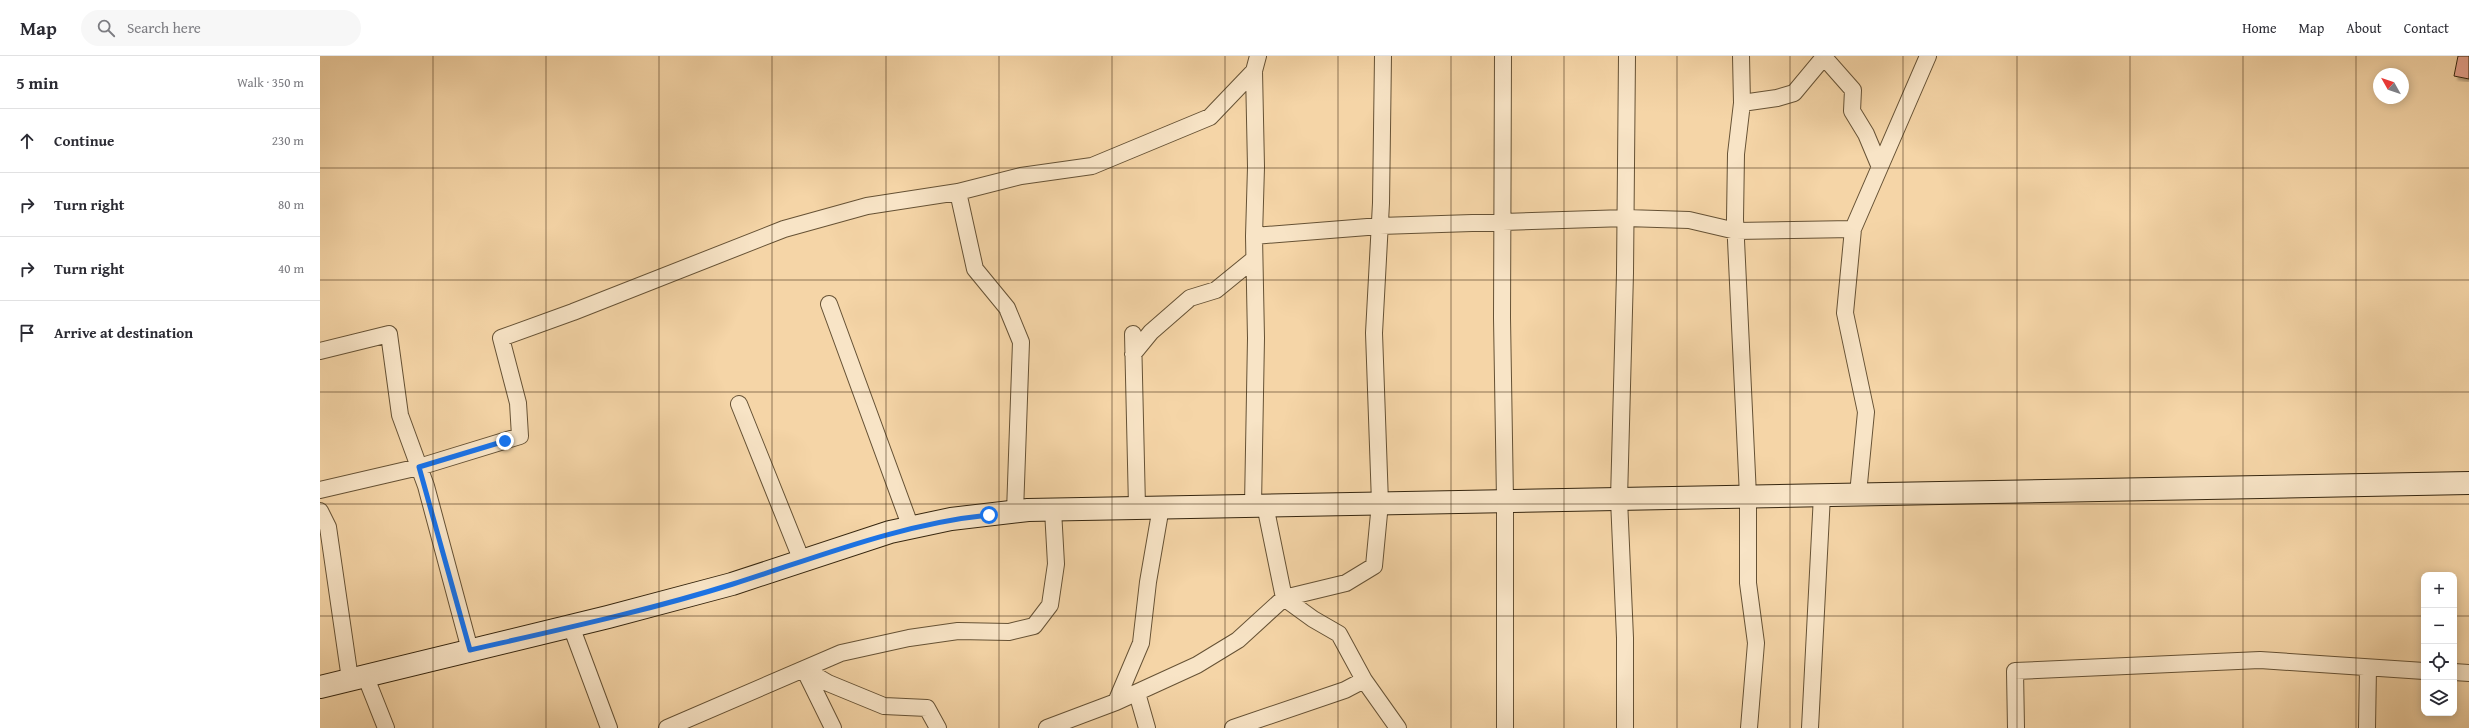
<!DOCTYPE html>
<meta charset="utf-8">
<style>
:root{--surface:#fff;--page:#f7f7f7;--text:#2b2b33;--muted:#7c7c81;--line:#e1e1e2}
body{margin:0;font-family:"Gentium Book Plus",serif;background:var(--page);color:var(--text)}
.controls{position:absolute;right:12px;bottom:12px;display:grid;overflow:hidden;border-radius:8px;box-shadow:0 2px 10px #0003}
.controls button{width:36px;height:36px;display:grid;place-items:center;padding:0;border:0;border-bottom:1px solid var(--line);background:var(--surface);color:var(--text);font:20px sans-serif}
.compass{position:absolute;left:2053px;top:12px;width:36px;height:36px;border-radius:50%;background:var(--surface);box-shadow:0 2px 10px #0003;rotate:310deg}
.stop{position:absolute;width:12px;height:12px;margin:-9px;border:3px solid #1a73e8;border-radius:50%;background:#fff}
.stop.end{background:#1a73e8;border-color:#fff;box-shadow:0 1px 4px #0008}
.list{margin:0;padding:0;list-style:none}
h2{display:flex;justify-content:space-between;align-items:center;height:52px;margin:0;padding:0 16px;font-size:17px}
h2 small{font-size:13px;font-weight:400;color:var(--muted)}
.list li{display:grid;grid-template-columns:26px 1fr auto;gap:12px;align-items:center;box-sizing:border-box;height:64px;padding:0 16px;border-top:1px solid var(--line)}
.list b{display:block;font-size:15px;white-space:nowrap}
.list em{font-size:13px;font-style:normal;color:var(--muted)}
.icon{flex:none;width:22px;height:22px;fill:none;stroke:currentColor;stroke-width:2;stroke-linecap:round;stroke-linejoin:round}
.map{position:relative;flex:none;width:2149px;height:672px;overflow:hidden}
header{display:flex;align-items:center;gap:24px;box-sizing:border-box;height:56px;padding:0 20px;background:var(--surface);border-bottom:1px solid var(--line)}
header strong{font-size:19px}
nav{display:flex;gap:22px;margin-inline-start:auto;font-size:14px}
.search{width:280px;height:36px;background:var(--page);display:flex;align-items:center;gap:10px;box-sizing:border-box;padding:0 14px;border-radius:22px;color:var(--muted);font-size:15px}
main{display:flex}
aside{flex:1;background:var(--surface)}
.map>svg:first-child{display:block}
.building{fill:#e8a38e;stroke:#36260f;filter:url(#shadow)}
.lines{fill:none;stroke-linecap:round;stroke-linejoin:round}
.street-casing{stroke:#665235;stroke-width:18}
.secondary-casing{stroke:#36260f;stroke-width:24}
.street{stroke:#f8e4c6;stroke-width:16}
.secondary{stroke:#f8e4c6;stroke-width:22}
.route{stroke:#1a73e8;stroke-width:5}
.grid{fill:none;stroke:#36260f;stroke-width:1;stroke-opacity:0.55}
</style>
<header>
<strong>Map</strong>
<div class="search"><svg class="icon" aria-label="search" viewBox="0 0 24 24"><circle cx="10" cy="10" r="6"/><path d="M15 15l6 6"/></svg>Search here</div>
<nav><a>Home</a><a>Map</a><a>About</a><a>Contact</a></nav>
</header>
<main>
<aside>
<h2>5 min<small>Walk · 350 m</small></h2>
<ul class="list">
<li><svg class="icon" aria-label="ahead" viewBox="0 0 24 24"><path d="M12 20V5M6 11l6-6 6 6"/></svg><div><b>Continue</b></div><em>230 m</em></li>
<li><svg class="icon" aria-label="right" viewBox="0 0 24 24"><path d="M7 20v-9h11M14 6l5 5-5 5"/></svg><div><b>Turn right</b></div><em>80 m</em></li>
<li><svg class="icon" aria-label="right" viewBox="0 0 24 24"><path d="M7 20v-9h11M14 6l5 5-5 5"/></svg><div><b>Turn right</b></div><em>40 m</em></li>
<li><svg class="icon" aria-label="arrive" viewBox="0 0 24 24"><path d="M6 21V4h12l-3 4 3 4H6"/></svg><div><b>Arrive at destination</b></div></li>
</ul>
</aside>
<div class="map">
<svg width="2149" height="672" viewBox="0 0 2149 672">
<defs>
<filter id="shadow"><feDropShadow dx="3.5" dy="3.5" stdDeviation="1" flood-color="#0004"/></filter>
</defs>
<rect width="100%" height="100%" fill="#f5d5a7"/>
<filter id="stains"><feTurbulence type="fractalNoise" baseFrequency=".005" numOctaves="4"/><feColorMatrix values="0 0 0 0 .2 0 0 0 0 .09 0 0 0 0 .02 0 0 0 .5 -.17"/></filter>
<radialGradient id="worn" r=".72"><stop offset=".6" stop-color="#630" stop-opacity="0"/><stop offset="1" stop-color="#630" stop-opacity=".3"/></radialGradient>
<path class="building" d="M2138,0H2149V23L2134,20Z"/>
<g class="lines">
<defs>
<path id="street" d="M1183,0L1182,262L1185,444V672
M1421,0L1422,47L1416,98L1415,163L1428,440V527L1436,587L1429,672
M1503,0L1533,34L1532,55L1546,78L1559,109
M1422,47L1457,42L1474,37L1504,1
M638,136L655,213L687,252L701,286L695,456
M934,180L1060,170L1306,162L1369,164L1416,175L1533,173
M509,248L591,472
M813,278L817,451
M0,295L69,278L80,359L106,430L150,594
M813,298L831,276L870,242L896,234L934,203
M419,348L482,505
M0,434L99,411L200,380L198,347L181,282L253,256L464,173L547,150L638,136L701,120L772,110L890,61L934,15L938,0
M1538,438L1546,356L1525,257L1533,173L1608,0
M933,449L936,282L934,180L936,111L934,15
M945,449L964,542L993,563L1019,578L1044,624L1078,672
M0,455L8,471L30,623
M251,570L289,672
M2134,616L2149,617
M45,619L66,672
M817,637L827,672
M796,646L877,609L918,584L964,542L1026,527L1054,510L1060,447L1054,277L1061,147L1063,0
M347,672L521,597L589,582L638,575L689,576L714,570L730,549L736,508L733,454
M513,672L484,613L508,627L564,650L607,652L618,672
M727,672L796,646L821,587L828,526L841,451
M913,672L1025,634L1044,624
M1305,672V582L1299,443L1305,217L1307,0
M1490,672L1502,439
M1696,672L1695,615L1940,604L2104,615
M2047,672L2048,612"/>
<path id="secondary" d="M0,631L288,561L412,528L570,476L631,463L708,454L2149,427"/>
</defs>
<use href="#street" class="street-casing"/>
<use href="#secondary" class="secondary-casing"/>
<use href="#street" class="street"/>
<use href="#secondary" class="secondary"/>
</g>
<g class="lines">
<path class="route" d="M185,385L99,411L150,594C238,574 327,555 413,528C498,501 580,468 669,459"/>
</g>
<path class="grid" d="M113,0V672M226,0V672M339,0V672M452,0V672M566,0V672M679,0V672M792,0V672M905,0V672M1018,0V672M1131,0V672M1244,0V672M1357,0V672M1470,0V672M1583,0V672M1697,0V672M1810,0V672M1923,0V672M2036,0V672M0,112H2149M0,224H2149M0,336H2149M0,448H2149M0,560H2104M2134,560H2149"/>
<rect width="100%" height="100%" filter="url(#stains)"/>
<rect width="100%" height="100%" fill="url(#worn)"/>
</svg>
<div class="controls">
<button>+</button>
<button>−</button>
<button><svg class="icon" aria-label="locate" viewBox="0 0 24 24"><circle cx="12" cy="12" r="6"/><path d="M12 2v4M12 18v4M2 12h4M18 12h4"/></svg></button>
<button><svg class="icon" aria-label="layers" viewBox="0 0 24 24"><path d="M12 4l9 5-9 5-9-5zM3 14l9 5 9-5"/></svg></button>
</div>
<svg class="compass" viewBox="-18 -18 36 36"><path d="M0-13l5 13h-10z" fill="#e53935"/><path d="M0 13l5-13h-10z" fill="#7c7c81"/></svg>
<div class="stop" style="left:669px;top:459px"></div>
<div class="stop end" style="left:185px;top:385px"></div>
</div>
</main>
